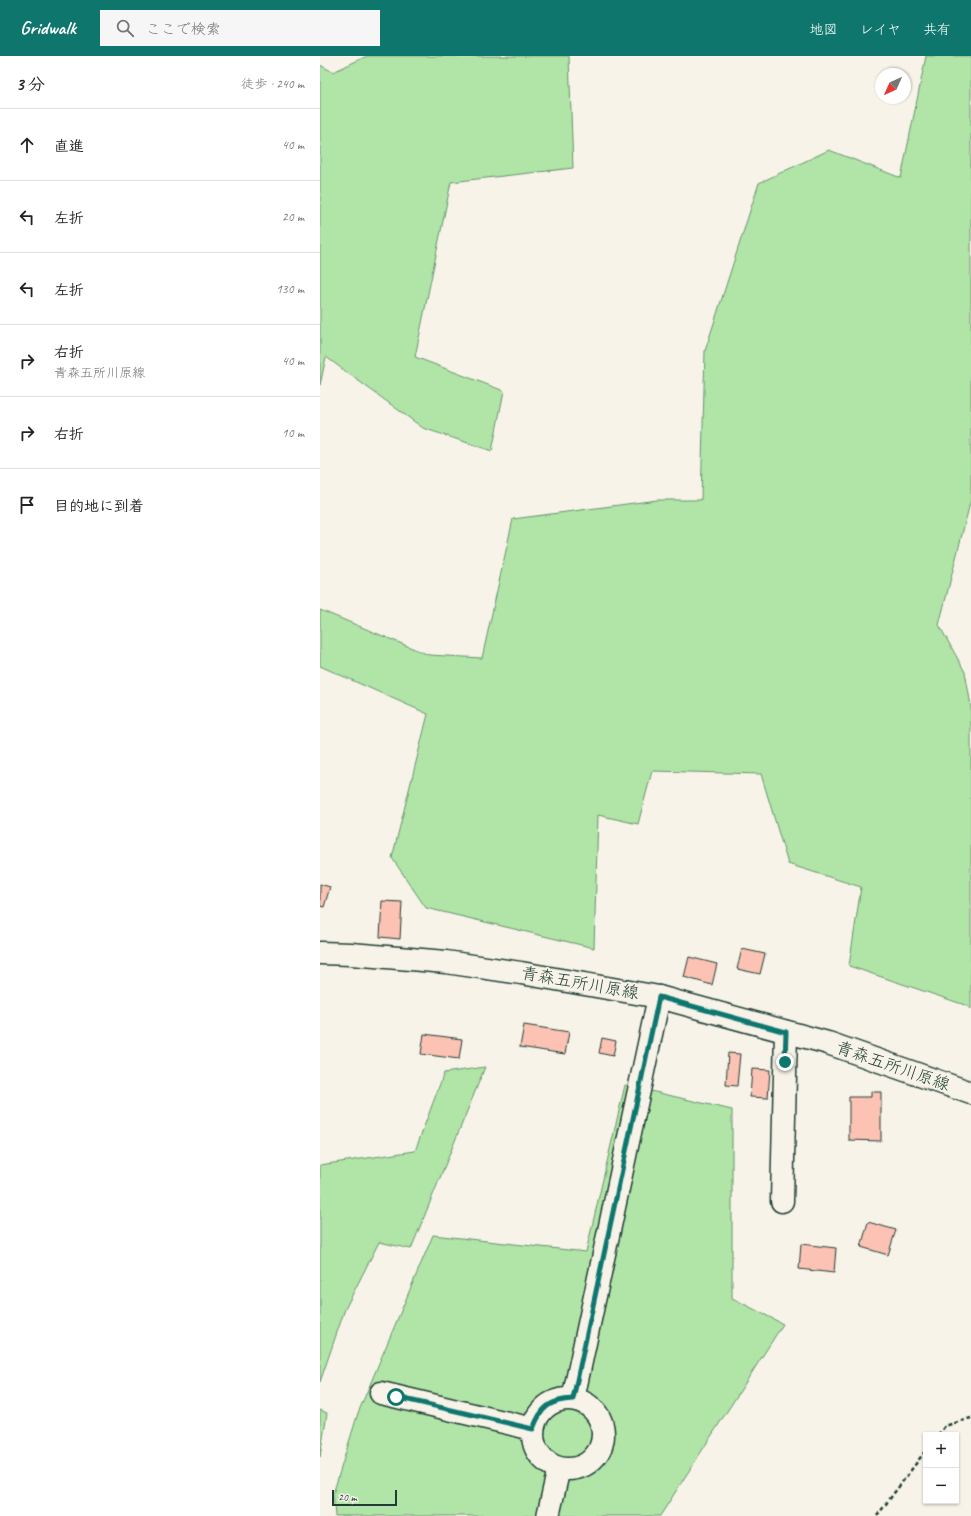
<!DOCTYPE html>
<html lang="ja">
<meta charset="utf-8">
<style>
:root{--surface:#fff;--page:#f6f6f6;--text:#222;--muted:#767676;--line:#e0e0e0;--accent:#0f766e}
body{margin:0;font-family:Caveat,"Klee One",sans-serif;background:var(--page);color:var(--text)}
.controls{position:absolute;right:12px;bottom:12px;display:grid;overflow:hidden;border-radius:0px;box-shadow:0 1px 3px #0004}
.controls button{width:36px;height:36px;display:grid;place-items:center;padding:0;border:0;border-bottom:1px solid var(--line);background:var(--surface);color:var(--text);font:20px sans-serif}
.compass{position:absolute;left:555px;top:12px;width:36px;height:36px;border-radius:50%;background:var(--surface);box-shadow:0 1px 3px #0004;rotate:225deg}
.scale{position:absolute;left:12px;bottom:10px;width:65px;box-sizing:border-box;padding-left:4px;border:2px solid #1f3d34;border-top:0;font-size:11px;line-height:14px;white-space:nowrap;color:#1f3d34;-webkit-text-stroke:3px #f7f3e8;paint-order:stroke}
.stop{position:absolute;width:12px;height:12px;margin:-9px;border:3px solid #0f766e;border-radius:50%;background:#fff}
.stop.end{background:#0f766e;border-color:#fff;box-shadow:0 1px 4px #0008}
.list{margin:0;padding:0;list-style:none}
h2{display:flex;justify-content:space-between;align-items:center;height:52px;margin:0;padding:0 16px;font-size:17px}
h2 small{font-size:13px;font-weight:400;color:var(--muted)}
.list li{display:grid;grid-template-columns:26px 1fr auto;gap:12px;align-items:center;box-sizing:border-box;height:72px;padding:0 16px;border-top:1px solid var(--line)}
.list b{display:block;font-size:15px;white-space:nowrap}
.list p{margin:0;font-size:13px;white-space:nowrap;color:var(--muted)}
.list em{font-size:13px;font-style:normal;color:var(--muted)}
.icon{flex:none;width:22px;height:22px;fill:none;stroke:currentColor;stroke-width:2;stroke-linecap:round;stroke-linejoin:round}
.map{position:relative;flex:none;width:651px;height:1460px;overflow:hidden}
header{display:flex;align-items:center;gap:24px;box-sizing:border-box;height:56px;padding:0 20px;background:var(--accent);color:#fff}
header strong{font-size:19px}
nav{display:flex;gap:22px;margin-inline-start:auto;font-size:14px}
.search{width:280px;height:36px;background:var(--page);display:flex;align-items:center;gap:10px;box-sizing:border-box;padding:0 14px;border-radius:0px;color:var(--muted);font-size:15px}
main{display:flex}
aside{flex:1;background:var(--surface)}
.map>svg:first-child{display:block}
.green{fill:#b0e5a7;stroke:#68916e}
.building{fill:#fcc2b3;stroke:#1f3d34}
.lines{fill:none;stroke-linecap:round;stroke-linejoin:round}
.minor-casing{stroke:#1f3d34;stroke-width:25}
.major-casing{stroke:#1f3d34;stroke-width:25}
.path{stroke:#1f3d34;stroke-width:2.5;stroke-dasharray:4 3;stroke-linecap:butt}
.minor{stroke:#f7f3e8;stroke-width:22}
.major{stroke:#f7f3e8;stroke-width:22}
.route{stroke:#0f766e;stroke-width:5}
.labels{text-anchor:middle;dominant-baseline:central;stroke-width:3.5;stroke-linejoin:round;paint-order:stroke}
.street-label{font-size:17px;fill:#1f3d34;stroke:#f7f3e8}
</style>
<header>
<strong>Gridwalk</strong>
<div class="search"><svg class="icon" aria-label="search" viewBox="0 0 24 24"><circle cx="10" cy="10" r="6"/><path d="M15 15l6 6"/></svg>ここで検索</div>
<nav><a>地図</a><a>レイヤ</a><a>共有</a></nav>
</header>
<main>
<aside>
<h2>3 分<small>徒歩 · 240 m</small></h2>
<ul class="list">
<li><svg class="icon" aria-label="ahead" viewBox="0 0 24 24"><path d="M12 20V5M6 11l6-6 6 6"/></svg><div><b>直進</b></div><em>40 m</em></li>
<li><svg class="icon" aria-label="left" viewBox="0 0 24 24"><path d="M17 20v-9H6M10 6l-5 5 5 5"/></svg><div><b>左折</b></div><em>20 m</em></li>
<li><svg class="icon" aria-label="left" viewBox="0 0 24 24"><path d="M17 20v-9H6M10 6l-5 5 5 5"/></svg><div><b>左折</b></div><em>130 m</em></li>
<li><svg class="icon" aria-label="right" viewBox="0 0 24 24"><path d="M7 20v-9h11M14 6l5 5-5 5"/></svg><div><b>右折</b><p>青森五所川原線</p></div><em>40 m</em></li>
<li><svg class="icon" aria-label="right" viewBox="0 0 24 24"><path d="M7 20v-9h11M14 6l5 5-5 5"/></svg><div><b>右折</b></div><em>10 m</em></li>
<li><svg class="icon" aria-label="arrive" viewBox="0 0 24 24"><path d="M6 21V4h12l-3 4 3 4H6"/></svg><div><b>目的地に到着</b></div></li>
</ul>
</aside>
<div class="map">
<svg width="651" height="1460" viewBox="0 0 651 1460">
<rect width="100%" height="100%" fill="#f7f3e8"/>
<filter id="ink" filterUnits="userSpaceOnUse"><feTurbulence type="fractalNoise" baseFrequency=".025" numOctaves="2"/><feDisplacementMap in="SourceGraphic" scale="8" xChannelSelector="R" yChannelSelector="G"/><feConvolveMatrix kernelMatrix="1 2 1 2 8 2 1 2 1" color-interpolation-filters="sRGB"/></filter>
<g filter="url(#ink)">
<path class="green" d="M47,0H249L253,112L131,126L95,301L184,335L172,395L103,372L6,301L0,329V9L13,16Z
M606,0H651V443L619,569L645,616L651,650V953L645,949L529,910L541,831L468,808L441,718L332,715L318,768L278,759L274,892L106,852L72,802L108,658L0,610V554L109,599L162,602L193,463L337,444H381L385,295L439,127L509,94L581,122Z
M165,1011L91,1193L59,1186L25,1253L0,1326V1109L95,1095L124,1017Z
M305,1029L412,1054V1242L463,1268L340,1460H15L13,1438L38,1357L113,1179L266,1196Z
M0,1354L7,1357L0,1401Z"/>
<path class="building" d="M0,828L10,831L4,851L0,850Z
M62,845L82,846L80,883L60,881Z
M422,893L445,898L440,918L417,913Z
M369,901L397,908L392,929L364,921Z
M204,969L249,976L245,998L200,991Z
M104,978L142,983L139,1003L101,998Z
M282,982L296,985L293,1000L279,997Z
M408,997L420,998L417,1030L406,1029Z
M432,1013L450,1014L448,1042L430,1041Z
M551,1036H561V1085L529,1084V1041H551Z
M548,1166L576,1174L568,1199L541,1191Z
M481,1188L516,1192L514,1217L479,1213Z"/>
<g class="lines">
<defs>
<path id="minor" d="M462,1145L466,976
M61,1337L213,1373
M253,1343L339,941
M213 1378a35 35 0 1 1 70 0a35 35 0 1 1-70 0Z
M228,1460L239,1412"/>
<path id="major" d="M0,897L31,898L126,906L201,917L339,941L508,987L651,1037"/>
</defs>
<use href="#minor" class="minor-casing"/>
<use href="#major" class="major-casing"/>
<path class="path" d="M618,1379L625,1370L651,1362
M557,1460L606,1394"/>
<use href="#minor" class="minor"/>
<use href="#major" class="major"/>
</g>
</g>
<g class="lines" filter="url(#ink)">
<path class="route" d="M76,1341L213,1373C221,1351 230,1344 253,1343L339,941L466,976L465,1006"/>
</g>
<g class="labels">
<g class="street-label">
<text transform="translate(260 927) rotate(10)">青森五所川原線</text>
<text transform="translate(573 1010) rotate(19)">青森五所川原線</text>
</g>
</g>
</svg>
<div class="controls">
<button>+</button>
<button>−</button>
</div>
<svg class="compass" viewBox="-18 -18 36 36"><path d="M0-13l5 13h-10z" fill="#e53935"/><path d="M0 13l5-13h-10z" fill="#767676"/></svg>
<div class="scale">20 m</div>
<div class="stop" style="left:76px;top:1341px"></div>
<div class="stop end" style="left:465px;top:1006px"></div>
</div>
</main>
